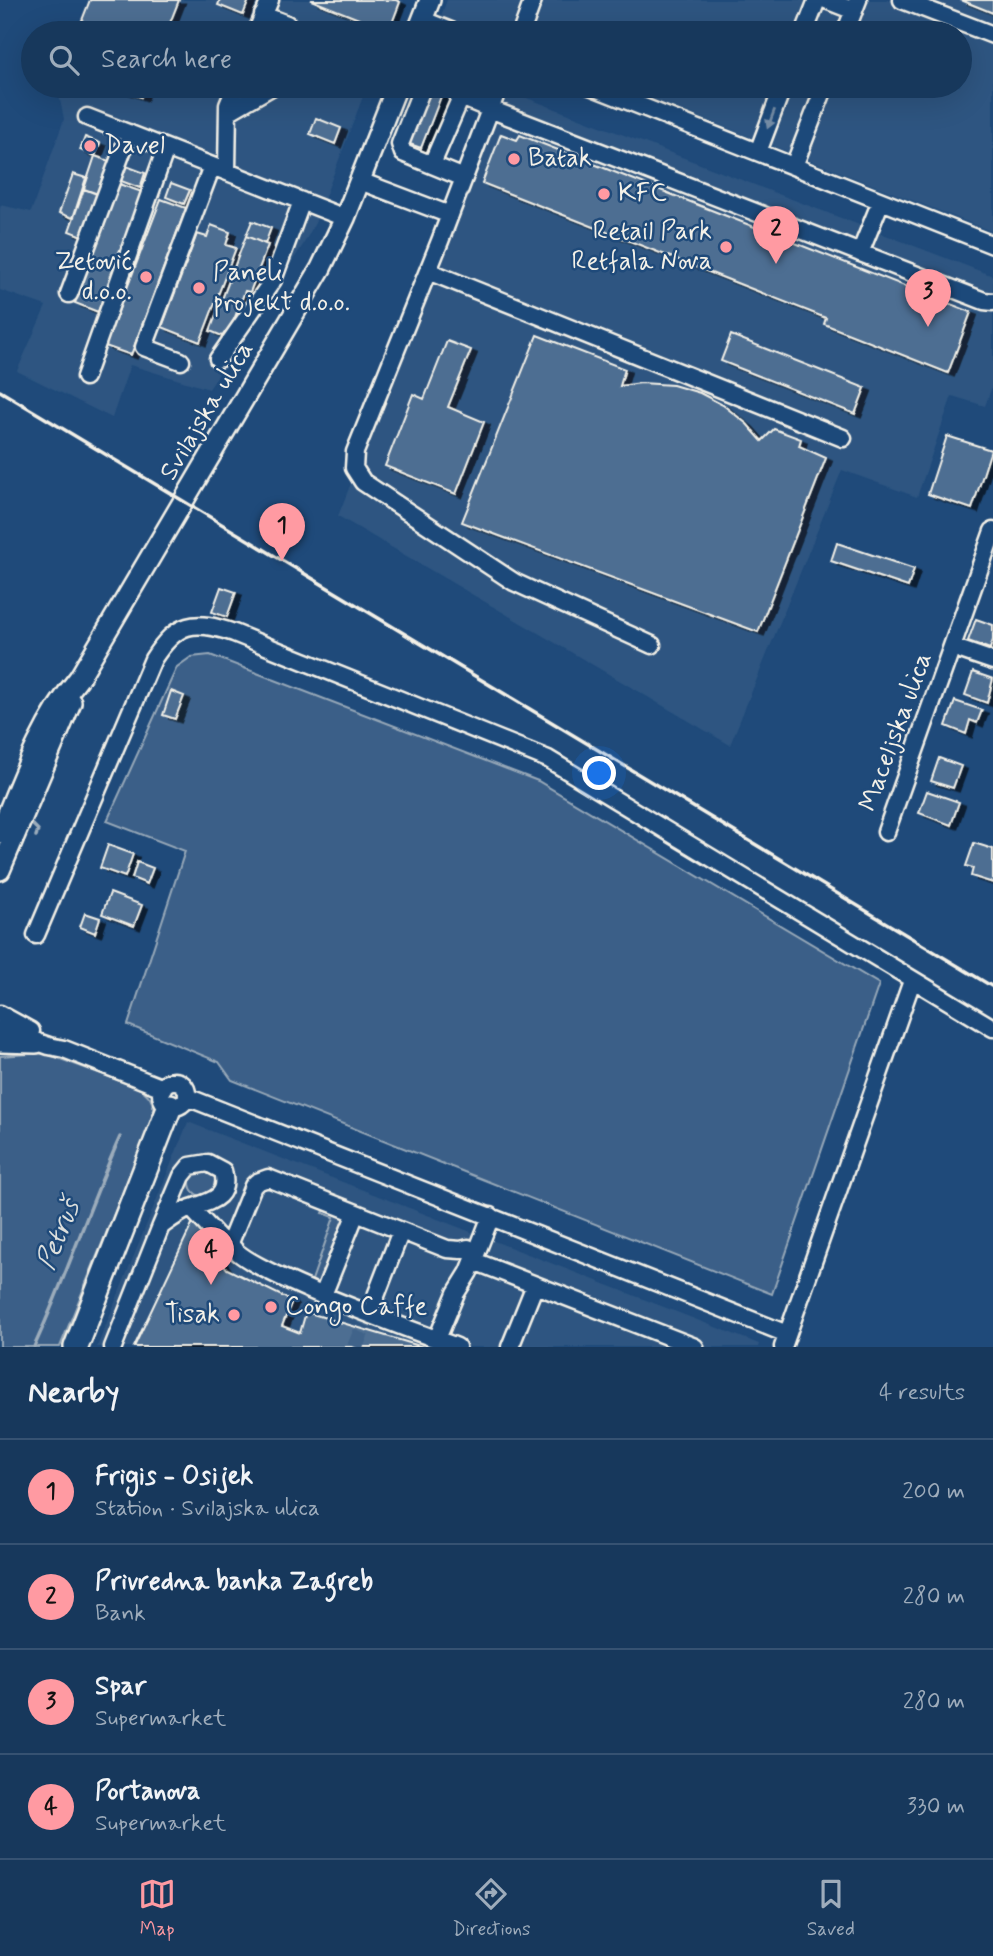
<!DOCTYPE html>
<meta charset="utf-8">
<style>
:root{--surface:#17385c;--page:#203f62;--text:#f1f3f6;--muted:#9eacbb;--line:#365272;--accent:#ff9aa2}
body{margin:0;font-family:Mynerve,sans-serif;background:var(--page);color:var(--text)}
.you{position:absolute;left:600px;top:774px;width:24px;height:24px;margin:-18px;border:5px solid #fff;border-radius:50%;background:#1a73e8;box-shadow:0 0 0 10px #1a73e833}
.badge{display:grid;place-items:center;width:46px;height:46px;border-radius:50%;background:var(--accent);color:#111;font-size:23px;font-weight:700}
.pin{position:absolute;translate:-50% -58px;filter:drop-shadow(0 2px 4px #0008)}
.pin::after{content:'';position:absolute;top:37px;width:24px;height:21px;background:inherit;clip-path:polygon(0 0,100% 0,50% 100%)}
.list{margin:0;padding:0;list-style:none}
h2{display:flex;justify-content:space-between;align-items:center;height:91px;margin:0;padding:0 28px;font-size:30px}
h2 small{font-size:23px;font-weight:400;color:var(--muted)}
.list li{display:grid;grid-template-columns:46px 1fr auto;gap:21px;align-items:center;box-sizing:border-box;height:105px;padding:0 28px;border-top:2px solid var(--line)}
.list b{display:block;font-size:26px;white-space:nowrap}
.list p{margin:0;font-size:23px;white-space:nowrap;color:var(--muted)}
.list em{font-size:23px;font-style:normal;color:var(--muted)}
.icon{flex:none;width:38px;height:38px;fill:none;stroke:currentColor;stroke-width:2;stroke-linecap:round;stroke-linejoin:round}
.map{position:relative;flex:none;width:993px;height:1347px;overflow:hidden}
.search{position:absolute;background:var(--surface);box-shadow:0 7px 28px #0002;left:21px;right:21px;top:21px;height:77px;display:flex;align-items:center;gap:18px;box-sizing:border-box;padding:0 24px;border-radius:38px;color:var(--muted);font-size:26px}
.sheet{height:511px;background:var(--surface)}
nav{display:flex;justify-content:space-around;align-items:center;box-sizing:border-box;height:98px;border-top:2px solid var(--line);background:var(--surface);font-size:19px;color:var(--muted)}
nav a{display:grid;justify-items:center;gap:4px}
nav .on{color:var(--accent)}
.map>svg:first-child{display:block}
.built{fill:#2d5581}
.green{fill:#3a5f88;stroke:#97a8b8;stroke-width:2}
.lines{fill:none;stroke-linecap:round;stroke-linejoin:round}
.stream{stroke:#9cacbb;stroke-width:3.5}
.building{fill:#4d6e92;stroke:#f4f1e8;stroke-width:2;filter:url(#shadow)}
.minor-tunnel{stroke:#3f638a;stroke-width:16;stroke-dasharray:16 8;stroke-linecap:butt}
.minor-casing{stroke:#f4f1e8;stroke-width:21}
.major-casing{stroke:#f4f1e8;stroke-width:24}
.highway-casing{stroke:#f4f1e8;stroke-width:28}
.minor{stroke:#1f4a7a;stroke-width:16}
.major{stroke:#1f4a7a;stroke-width:19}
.highway{stroke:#1f4a7a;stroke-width:23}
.rail{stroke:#f4f1e8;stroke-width:3.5}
.oneway{fill:#748da6}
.poi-dot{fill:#ff9aa2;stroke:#1f4a7a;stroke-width:2.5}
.labels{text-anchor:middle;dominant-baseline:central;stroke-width:5;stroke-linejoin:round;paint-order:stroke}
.poi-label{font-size:26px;fill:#f4f1e8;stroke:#1f4a7a;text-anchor:start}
.street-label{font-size:26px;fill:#f4f1e8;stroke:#1f4a7a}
.water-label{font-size:28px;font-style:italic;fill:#dee0dd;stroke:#1f4a7a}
</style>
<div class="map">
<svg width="993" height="1347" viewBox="0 0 993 1347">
<defs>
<filter id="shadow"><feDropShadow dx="6" dy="3.5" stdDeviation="0" flood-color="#0009"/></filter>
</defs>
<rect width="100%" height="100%" fill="#1f4a7a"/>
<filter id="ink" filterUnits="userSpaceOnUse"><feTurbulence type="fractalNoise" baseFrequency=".0143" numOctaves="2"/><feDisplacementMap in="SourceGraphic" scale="14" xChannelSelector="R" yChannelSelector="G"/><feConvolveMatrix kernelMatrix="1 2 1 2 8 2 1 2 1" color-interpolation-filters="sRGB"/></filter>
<g filter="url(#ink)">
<path class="built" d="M88,0H401L404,1L388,33H355L329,24L324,33H75Z
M447,0H993V232L620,86H960V33H485L441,16Z
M57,86H367L315,223L303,245L209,389L130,365L112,418L17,371L46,306L0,290V208L1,205L31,212L64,119Z
M506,90L993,276V384L985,406L952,396L917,497L842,470L730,745L338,516Z
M188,1122L759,1344L758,1347H97Z"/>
<path class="green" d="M210,655L538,781L879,984L772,1294L232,1080L219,1062L128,1025L185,851L107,821L177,667L191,657Z
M44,1053L137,1087C150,1094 153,1100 154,1115L60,1347H0V1056Z
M190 1183a13 13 0 1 1 26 0a13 13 0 1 1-26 0Z
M325,1209L345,1215L347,1219L319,1286L311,1283L334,1217L323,1213Z"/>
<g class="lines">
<path class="stream" d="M30,822L38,830L36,836
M34,1347C66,1278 89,1206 120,1137"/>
</g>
<path class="building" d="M90,0H179L166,33H77Z
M220,0H249L243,15L218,5Z
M311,0H396L400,2L389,31Z
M961,0H993V13Z
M111,86H146L141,97Z
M430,86H445L421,148L407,143Z
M316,118L341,128L335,144L310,134Z
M501,134L517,140L520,135L971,312L948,373L824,324L826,318L482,183Z
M85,137L100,143L95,156L80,150Z
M95,156L112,162L101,195L84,189Z
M126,166L145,173L140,188L121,181Z
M73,174L86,178L73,218L59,213Z
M171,183L190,190L184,204L166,197Z
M119,184L142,192L98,312L75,303Z
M84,189L97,194L82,236L69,231Z
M161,199L186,208L131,355L105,346Z
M252,221L271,228L265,244L246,236Z
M211,225L230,232L226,245L236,248L200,342L162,327L197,234L207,237Z
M246,236L268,245L250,292L245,291L227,338L210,331Z
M537,335L625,369L620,386L641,383L673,385L700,393L723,405L747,424L762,441L774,429L801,439L799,446L826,458L758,632L462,522Z
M731,335L865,388L855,414L721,361Z
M447,341L471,350L448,407L484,422L456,494L385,466L413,394L424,399Z
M947,436L991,450L972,509L928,494Z
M837,543L914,569L908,587L831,561Z
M221,587L236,592L227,617L212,612Z
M976,619L993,625V640L990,649L968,641Z
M973,672L993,679L987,703L965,695Z
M171,691L184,696L175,719L163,715Z
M955,701L982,710L977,723L970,720L966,734L946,726Z
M939,758L961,766L953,788L931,781Z
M927,791L959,802L951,825L919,813Z
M974,843L993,849V883L971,876L973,868L966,866Z
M108,845L133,854L125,877L100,868Z
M137,862L153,868L147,884L132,878Z
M110,893L142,905L134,926L102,914Z
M85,913L100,918L95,933L80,927Z
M193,1222L227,1269L292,1301L282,1326L300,1333L306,1312L423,1347H134Z"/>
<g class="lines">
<path class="minor-tunnel" d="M355,1347L373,1303"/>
<defs>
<path id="minor" d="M826,0L854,11
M902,0L993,35
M263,15L287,24L295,33
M423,20L456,33
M256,33L270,0
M521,33L533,0
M804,33L817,0
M845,33L858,0
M423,86L400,144L403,153L464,178
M459,86L461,97L490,109L984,301L993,302
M499,86L440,241L355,452L354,468L363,482L514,582L652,645
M590,86L993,245
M228,112L273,86
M87,117L345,218
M758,152L783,86
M432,164L461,97
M794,166L825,86
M227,172L228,105L236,86
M360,181L450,215
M860,253L881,201
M428,271L843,438
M69,294L129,133
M218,359L273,280L302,201
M181,361L144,347L212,166
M85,377L166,148
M952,647L993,661
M886,832L993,531
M36,935L153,659C177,622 194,619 234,633L548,759L993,1028
M0,1014L31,1031
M0,1029L49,1046L64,1049L163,1088
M161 1094a13 13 0 1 1 26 0a13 13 0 1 1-26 0Z
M187,1097L787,1334
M208,1163L223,1171C230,1198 211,1201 191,1208C180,1212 171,1219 161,1226L182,1176L190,1166Z
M191,1208L219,1238L231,1245
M474,1261L695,1347
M323,1295L356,1213
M374,1301L401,1231
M437,1339L456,1293L469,1272L491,1216
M113,1347L161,1226
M457,1347C419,1332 245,1272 231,1245V1240L253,1186L257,1182L268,1178L447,1249L461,1250L468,1248
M510,1347L535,1285
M783,1347L912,981"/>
<path id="major" d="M417,33L430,0
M0,833C22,778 41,724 79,678L321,268L345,218L397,86
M0,870L71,702
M0,1042L36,1043"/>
<path id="highway" d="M76,1347L170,1106"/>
</defs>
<use href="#minor" class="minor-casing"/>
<use href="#major" class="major-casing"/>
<use href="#highway" class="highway-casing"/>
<use href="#minor" class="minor"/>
<use href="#major" class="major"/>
<use href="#highway" class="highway"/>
<path class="rail" d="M0,391L993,987"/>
</g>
<defs><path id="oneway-solid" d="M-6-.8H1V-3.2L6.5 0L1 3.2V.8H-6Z" transform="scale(1.75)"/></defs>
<use class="oneway" href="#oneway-solid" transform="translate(771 119) rotate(111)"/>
</g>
<g class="poi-dot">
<circle cx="90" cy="146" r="7"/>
<circle cx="514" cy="159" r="7"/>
<circle cx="604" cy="194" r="7"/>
<circle cx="726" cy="247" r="7"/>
<circle cx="146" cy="277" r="7"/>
<circle cx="199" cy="288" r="7"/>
<circle cx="271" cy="1307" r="7"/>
<circle cx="234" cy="1315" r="7"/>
</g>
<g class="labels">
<g class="poi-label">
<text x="104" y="146">Davel</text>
<text x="528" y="159">Batak</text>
<text x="618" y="194">KFC</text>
<text x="712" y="232" text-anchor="end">Retail Park<tspan x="712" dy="30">Retfala Nova</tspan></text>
<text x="132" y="262" text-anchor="end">Zetović<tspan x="132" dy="30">d.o.o.</tspan></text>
<text x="213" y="273">Paneli<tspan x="213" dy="30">projekt d.o.o.</tspan></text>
<text x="285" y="1307">Congo Caffe</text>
<text x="220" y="1315" text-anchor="end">Tisak</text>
</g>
<g class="street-label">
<text transform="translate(207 411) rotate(-59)">Svilajska ulica</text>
<text transform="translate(896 732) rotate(-70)">Maceljska ulica</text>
</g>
<g class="water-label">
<text transform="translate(59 1235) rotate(-68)">Petruš</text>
</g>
</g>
</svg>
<div class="you"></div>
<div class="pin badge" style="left:282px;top:561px">1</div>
<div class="pin badge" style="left:776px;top:264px">2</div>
<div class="pin badge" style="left:928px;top:327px">3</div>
<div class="pin badge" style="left:211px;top:1285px">4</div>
<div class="search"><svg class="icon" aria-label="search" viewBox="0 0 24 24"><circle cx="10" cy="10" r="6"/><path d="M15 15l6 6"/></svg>Search here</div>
</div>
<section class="sheet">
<h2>Nearby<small>4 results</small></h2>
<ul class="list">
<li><span class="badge">1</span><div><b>Frigis - Osijek</b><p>Station · Svilajska ulica</p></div><em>200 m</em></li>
<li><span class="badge">2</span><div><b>Privredna banka Zagreb</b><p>Bank</p></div><em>280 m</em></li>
<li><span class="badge">3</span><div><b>Spar</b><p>Supermarket</p></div><em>280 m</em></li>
<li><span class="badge">4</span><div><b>Portanova</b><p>Supermarket</p></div><em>330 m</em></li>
</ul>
</section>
<nav>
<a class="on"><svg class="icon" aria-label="map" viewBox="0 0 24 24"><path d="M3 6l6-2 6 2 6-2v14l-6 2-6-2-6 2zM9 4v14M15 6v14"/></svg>Map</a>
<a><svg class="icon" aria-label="directions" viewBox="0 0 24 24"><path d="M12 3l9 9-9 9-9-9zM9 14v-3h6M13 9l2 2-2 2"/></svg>Directions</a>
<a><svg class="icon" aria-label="saved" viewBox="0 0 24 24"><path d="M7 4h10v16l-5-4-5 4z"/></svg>Saved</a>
</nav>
